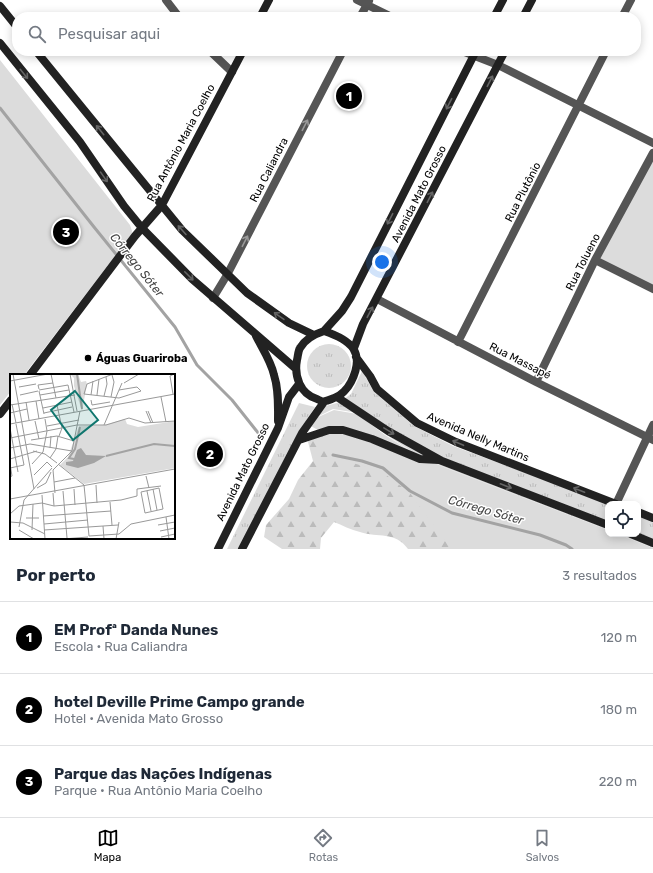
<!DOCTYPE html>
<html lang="pt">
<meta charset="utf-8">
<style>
:root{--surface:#fff;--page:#f2f2f3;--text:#1f2937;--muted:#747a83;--line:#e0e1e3;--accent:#000}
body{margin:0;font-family:Rubik,sans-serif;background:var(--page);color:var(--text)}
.controls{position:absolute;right:12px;bottom:12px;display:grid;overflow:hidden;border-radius:8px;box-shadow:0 2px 10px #0003}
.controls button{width:36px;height:36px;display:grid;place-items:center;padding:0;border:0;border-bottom:1px solid var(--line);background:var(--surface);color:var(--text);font:20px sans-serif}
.you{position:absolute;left:382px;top:262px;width:14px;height:14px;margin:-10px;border:3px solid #fff;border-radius:50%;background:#1a73e8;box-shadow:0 0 0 6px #1a73e833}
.badge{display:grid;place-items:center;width:26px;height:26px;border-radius:50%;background:var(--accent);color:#fff;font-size:13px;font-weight:700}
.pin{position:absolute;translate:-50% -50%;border:2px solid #fff;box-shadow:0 1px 4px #0006}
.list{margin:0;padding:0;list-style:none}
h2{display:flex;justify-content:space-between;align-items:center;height:52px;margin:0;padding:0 16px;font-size:17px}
h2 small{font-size:13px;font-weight:400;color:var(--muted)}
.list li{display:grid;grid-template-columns:26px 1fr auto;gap:12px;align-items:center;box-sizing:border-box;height:72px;padding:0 16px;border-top:1px solid var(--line)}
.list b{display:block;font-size:15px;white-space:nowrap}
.list p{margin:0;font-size:13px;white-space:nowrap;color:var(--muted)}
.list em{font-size:13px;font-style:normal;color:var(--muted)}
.icon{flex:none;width:22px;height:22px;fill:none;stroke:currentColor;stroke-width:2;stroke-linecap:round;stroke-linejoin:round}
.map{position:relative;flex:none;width:653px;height:549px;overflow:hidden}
.search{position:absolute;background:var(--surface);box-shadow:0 2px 10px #0003;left:12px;right:12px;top:12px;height:44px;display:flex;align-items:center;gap:10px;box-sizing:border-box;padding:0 14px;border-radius:16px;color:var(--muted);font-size:15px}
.sheet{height:268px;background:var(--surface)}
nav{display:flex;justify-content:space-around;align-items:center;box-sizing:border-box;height:56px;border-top:1px solid var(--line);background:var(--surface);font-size:11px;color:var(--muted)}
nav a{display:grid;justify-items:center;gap:2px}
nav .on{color:var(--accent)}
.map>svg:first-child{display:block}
.grass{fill:url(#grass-tufts)}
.forest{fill:url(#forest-firs)}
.green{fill:#dcdcdc}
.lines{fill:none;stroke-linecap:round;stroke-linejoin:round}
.stream{stroke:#a3a3a3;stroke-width:3}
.street{stroke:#555;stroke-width:8}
.secondary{stroke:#222;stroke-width:8}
.oneway{stroke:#646464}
.oneway2{stroke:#999}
.poi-dot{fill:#000;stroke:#fff;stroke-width:1.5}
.labels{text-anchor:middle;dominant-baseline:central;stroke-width:3;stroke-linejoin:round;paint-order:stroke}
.street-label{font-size:11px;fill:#000;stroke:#fff}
.poi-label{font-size:11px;font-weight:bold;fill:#000;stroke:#fff;text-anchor:start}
.water-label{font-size:12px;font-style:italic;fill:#444;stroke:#fff}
.inset-river{fill:none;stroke:#a3a3a3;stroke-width:2}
.inset-road{fill:none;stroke:#999;stroke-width:1}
.view{fill:#0f766e;fill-opacity:0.15;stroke:#0f766e;stroke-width:2}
.inset-edge{fill:none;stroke:#000;stroke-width:2}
</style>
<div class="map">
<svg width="653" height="549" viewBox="0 0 653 549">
<defs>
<pattern id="grass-tufts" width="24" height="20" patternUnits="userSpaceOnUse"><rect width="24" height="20" fill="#dcdcdc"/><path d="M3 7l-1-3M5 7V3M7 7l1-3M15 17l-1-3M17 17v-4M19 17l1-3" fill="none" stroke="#bbb"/></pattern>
<pattern id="forest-firs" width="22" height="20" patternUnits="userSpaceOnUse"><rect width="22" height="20" fill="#dcdcdc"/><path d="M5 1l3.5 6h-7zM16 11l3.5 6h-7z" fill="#bbb"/></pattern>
</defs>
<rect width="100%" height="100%" fill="#fff"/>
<path class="grass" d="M307 366a22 22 0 1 1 44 0a22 22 0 1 1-44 0Z
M362,371L374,392L414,426L453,446L610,504H608V530L441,466L417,455L385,434L358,413L333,409L315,418L319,408L340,402L351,394Z
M299,403L315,407L299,431L239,549H227Z
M638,515L653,521V548L618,534H638Z"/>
<path class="forest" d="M318,430L572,549H408C395,531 378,538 360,532C351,530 342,525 334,522L321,538L320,549H282L264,537L266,525L289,499L298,480L313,461L307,438Z"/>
<path class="green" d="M0,60L130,225L132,231L131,239L108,265L24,375H11V391L0,405Z
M653,153V289L595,260Z
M334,410L357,414L385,435L417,455L441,466L608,530V534H618L653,548V549H451L410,493L382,472L340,459L318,430L309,425L316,418Z"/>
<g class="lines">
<path class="stream" d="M0,108L94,227L175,327L197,365L232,400L259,434
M333,455L362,461L383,468L410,491L452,513L540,535L566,545L572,549"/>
<path class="street" d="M166,0L179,17
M357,0L392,17
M360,17L369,1
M622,17L631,0
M210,51L232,72
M462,51L498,65L653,143
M595,260L653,289
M213,298L227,275L343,51
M377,299L536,382L653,440
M458,342L606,51
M536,382L595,260L653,153
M616,504L653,425"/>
<path class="secondary" d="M0,6L17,27
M260,17L269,0
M494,17L503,0
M523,17L532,0
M0,43L80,142L124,206L142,228L192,279L295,368
M36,51L182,230L247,293L289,323L314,335
M324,331L342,311L351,297L476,51
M324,331C351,340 366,352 351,382C348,388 341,396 334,398C331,399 328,401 325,401C323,402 319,400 317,399C300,394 294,376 297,360C298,356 298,351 300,348C305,339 315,334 324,331Z
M256,336C262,348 271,361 274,375C279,390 278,406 278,421
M354,348L363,324L505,51
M356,357L370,376L377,389L417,423L456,442L616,504
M30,375L135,236L162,205L243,51
M337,397L388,431L442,461L608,525
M0,414L11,400
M299,440L329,430H343L372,439L420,459L439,460
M638,512L653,518
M631,534L653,543
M218,549L278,428L289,397L299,384
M242,549L302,433L324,402"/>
</g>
<defs><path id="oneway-shaft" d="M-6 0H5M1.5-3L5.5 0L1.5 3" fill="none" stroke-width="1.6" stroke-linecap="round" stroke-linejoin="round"/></defs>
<g class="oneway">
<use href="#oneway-shaft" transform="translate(24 74) rotate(51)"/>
<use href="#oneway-shaft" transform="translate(490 81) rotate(-63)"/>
<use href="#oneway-shaft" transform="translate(449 104) rotate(117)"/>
<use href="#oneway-shaft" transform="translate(100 130) rotate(-129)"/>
<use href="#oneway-shaft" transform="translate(104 177) rotate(55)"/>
<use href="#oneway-shaft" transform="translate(430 197) rotate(-63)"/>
<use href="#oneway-shaft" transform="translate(390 219) rotate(117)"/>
<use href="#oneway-shaft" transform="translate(182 230) rotate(-132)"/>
<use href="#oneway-shaft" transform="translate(189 276) rotate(45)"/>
<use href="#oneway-shaft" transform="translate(370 312) rotate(-62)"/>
<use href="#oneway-shaft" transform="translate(279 316) rotate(-145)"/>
<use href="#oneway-shaft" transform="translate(389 431) rotate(31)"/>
<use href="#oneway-shaft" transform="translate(458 443) rotate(-157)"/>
<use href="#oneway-shaft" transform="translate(506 486) rotate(21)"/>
<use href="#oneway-shaft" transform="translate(579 490) rotate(-159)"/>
</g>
<g class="oneway2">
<use href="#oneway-shaft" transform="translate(305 125) rotate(-63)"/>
<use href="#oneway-shaft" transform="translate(245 241) rotate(-63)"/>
</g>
<circle class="poi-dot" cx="88" cy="358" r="4"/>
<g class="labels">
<g class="street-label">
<text transform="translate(181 143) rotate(-62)">Rua Antônio Maria Coelho</text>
<text transform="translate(269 170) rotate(-63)">Rua Caliandra</text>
<text transform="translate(523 192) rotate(-63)">Rua Plutônio</text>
<text transform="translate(419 194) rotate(-63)">Avenida Mato Grosso</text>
<text transform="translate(583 262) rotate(-63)">Rua Tolueno</text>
<text transform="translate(520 361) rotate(27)">Rua Massapé</text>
<text transform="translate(478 437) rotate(23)">Avenida Nelly Martins</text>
<text transform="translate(243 472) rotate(-64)">Avenida Mato Grosso</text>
</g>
<g class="poi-label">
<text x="96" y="358">Águas Guariroba</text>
</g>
<g class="water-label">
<text transform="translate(137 265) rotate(51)">Córrego Sóter</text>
<text transform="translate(486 510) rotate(16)">Córrego Sóter</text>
</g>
</g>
<g transform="translate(10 374)">
<rect width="165" height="165" fill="#fff"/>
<path d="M60,0H68L71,8L76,7L77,10L72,37L64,12V4ZM115,45L117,50L128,53L165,47V94L74,110L50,91L58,83L69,52L94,51Z" fill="#dcdcdc"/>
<path d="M71,74L76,81L96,82L84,89L68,94L56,91V88L63,87L67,76Z" fill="#a3a3a3"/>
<path class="inset-river" d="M67,0L72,35M96,82L144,70L165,72M64,85L59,84L65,75L70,53"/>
<path class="inset-road" d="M3,0L24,115M41,0L46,24M60,0L67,37M103,0L77,10L74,20L109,24L131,17L127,13L109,16M0,7L38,0M114,9L129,0M9,13L26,10M29,15L28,11L43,9M29,16L58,11L64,38M29,17L34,40M163,20L160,2L164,0M10,21L28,17M30,21L59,16M81,21L83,7M87,21L89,5M94,22L97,10L96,3M101,23L104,8L102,1M151,23L156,48M81,26L82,31L100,28M26,27L29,45M16,28L19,46M2,30L6,49M0,31L65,21M47,31L52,54L49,62M33,34L62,28M136,37L141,49M138,37L143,49M0,39L17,35M34,39L62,33M25,47L29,65M0,50L165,20M94,51L112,9M37,52L69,46M0,54L8,98M0,64L67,51H96L119,44L135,49L165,47M21,66L47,62L64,67M0,74L20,70L62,77M40,74L41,62M23,77L35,80L47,89M40,84L46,75L48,62M0,85L27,77M0,90L2,102L0,103M22,90L33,78L37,57L35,45M48,90L74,111L79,162M0,94L14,91L6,50M24,101L37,88L42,93M136,102L139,114M44,108L65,104M86,111L87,129M27,114L36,109L41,98M149,114L153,135L135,139L131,118ZM64,115L65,131M143,115L147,136M53,117L57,164M137,117L141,137M43,119L44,132M45,119L43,96L62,77L70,37M32,121L35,165M0,125L165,95M100,128L102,151M0,140L9,132L32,129L44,132L111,126L127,122V115L151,112M33,142L101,137M156,143L159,165M16,144H29M0,148L13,149L35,160M34,150L78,146M148,151L165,148M93,152L94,165M9,153L14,126L42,94M9,156L24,165M22,156L23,130M34,156L108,151M150,157L165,154M79,162L109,160L121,150L165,141M151,163L165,160M53,165L78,163M106,165L109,148"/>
<path class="view" d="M65,17L88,46L63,66L41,36Z"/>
<rect width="165" height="165" class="inset-edge"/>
</g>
</svg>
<div class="controls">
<button><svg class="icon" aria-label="locate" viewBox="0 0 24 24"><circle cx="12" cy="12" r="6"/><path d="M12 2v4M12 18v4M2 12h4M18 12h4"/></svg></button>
</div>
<div class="you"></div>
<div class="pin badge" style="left:349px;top:96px">1</div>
<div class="pin badge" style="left:210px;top:454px">2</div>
<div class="pin badge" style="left:66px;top:232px">3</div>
<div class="search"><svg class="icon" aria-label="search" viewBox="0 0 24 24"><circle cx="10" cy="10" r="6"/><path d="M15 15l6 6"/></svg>Pesquisar aqui</div>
</div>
<section class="sheet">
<h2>Por perto<small>3 resultados</small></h2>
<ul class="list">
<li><span class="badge">1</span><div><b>EM Profª Danda Nunes</b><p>Escola · Rua Caliandra</p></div><em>120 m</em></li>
<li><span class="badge">2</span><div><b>hotel Deville Prime Campo grande</b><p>Hotel · Avenida Mato Grosso</p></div><em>180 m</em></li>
<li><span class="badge">3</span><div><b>Parque das Nações Indígenas</b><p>Parque · Rua Antônio Maria Coelho</p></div><em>220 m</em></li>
</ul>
</section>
<nav>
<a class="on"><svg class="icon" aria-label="map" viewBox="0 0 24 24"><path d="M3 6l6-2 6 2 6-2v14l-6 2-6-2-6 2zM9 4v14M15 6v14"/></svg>Mapa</a>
<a><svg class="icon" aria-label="directions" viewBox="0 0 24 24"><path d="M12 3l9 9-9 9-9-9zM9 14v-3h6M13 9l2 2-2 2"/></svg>Rotas</a>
<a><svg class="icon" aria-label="saved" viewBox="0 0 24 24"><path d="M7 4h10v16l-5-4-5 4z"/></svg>Salvos</a>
</nav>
